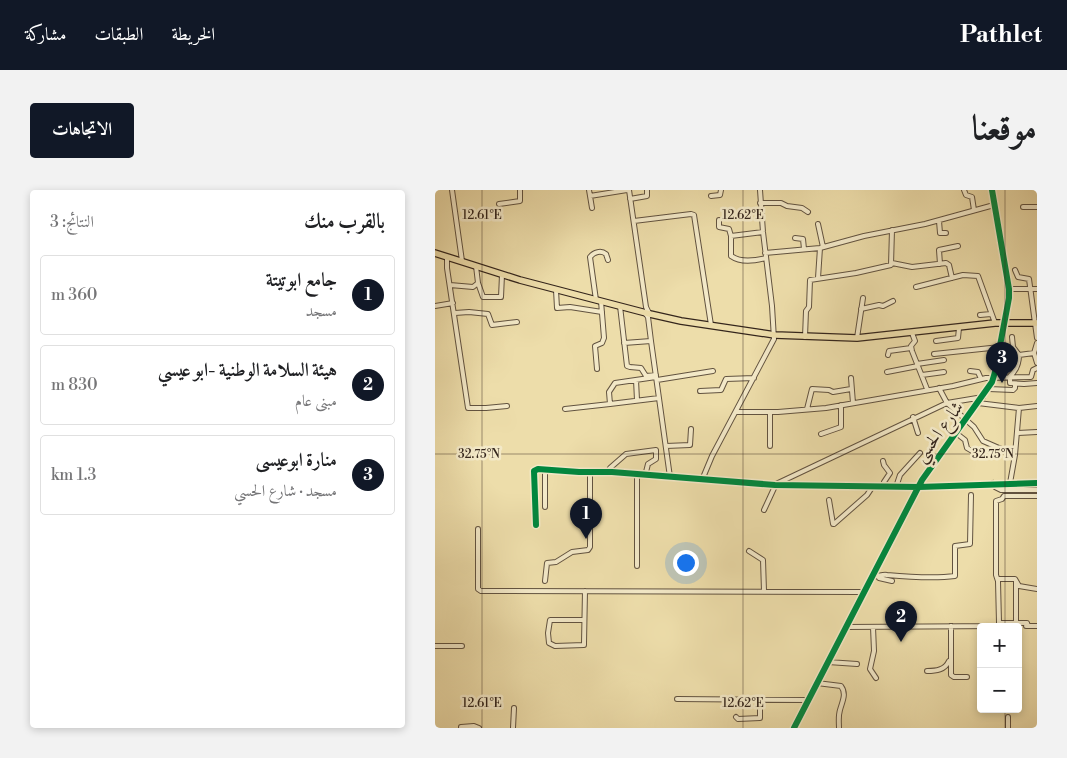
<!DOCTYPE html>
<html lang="ar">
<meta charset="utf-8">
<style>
:root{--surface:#fff;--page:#f2f2f2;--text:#202124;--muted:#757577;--line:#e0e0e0;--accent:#111827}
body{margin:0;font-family:"Libre Bodoni",Amiri,serif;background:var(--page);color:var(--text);direction:rtl}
.controls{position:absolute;right:15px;bottom:15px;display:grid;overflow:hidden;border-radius:5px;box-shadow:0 2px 8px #0003}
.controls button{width:45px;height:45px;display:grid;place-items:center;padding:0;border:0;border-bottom:1px solid var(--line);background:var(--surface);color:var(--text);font:25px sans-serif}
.you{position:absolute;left:250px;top:372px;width:18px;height:18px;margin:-12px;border:4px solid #fff;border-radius:50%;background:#1a73e8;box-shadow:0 0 0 8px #1a73e833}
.badge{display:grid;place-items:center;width:32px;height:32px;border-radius:50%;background:var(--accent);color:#fff;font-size:16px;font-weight:700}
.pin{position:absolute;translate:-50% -41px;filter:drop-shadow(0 1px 2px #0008)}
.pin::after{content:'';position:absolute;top:26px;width:18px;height:15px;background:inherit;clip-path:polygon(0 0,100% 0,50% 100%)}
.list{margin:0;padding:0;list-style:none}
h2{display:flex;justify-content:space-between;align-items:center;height:65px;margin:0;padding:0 20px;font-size:21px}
h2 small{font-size:16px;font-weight:400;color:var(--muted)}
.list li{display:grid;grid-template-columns:32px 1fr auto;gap:15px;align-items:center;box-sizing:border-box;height:80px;margin:0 10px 10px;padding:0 10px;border:1px solid var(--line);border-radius:5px}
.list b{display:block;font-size:19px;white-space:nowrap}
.list p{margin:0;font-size:16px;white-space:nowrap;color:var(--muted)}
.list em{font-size:16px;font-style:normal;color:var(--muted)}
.map{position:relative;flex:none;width:602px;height:538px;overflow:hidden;direction:ltr;border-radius:5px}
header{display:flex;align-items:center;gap:30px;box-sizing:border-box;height:70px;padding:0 25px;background:var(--accent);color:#fff}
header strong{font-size:24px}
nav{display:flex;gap:28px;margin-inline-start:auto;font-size:18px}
.intro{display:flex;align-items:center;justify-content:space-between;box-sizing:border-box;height:120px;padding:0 30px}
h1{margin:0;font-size:35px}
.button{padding:12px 22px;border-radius:5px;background:var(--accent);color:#fff;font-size:18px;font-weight:700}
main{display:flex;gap:30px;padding:0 30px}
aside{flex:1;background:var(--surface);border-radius:5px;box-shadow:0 2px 8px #0003}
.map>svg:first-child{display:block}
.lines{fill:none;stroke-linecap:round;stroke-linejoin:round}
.minor-casing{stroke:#625340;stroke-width:6}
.major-casing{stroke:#34251c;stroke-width:8}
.minor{stroke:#f3e9c8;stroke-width:4}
.major{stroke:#edddaa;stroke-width:5.5}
.cycleway-casing{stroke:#f3e9c8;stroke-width:9}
.cycleway{stroke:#00873e;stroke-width:6}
.ticks{fill:none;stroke:#34251c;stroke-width:1;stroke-opacity:0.45}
.labels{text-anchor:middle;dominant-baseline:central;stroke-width:5;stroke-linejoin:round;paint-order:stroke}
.street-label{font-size:18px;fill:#34251c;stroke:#f3e9c8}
.ticks-label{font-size:12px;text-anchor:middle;fill:#34251c;stroke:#f3e9c8;stroke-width:5;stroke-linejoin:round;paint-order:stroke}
</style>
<header>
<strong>Pathlet</strong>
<nav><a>الخريطة</a><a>الطبقات</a><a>مشاركة</a></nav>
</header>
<div class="intro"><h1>موقعنا</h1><a class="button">الاتجاهات</a></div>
<main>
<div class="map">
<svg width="602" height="538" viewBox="0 0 602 538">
<rect width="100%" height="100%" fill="#edddaa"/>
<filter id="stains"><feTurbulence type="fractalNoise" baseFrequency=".004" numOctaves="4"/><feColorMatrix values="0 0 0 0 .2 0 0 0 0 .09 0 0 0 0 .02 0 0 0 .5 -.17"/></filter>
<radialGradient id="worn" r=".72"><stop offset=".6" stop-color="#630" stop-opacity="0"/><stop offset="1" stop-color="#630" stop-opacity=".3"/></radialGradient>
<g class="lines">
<defs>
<path id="minor" d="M17,0L27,71
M154,0L157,18
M194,0L211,117L214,123
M529,0L531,5L537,7L539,20
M155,6L192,0
M276,6L285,5L286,0
M195,9L212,6V0
M325,13H346L352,16L367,18L373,22
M64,14L85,11V0
M588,17H602
M284,30V37L294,39L296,46
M199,31L256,24L259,25L276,135
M504,31L505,43H511
M383,34L388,57
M328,42L296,46V66C306,73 319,71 331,68
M360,48L368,49L369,59
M330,63L385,58L429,46L490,34L559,15
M12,67V78L33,218H51L72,216
M457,73L477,77L511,73L514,75L517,88
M505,74L504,60L523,56
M41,76L43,93L48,107H66L67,85
M580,80L583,87L594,89L602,148
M383,88L385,58
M15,95L38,97L43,93
M481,97L528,85L543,86L560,133
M574,99H602
M121,100L122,118L135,117L167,122
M161,110L155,67C159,62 166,60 171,64L173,70
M0,116L18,113
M185,116L192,176L195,177L206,178L211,186L221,185
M426,119L444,115L448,116L458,111
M20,123L34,122L53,124L57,135L82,132
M210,123L213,127L216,151L235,287
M545,125L556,124
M477,143L480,151L476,156L477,161L492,199
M370,147L371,121L374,117L375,90L421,83L456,75L457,40
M577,147L578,157L584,165C584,173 582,180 575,186V193L589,194L602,193
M422,148L428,108
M501,151L523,148L524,138
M189,153L216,151
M602,153L599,163L602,173
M499,164L565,157
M453,165L454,161L476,158
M584,165L599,163
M482,174L509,170
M162,179L160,156L167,153L169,148L166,111
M535,181L543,182L546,189
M452,182L483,176
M487,185L509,182
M416,188L418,213
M201,190L202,210
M222,190L278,181
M504,198L512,213L539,237L548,251L580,265
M554,199L578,200L580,198V194
M265,201L286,200L291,189L319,188
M543,213L584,218L602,216
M175,214L224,208
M130,219L175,214L174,202L180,193L221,187
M372,219L377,199L394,200L398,202L416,199
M301,222H343L391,218L518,196L551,188L596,187L598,180L602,178
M335,222V256
M478,227L483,243
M521,243L530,250L532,258L544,265
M583,243L602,242
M386,244L406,237V215
M231,256L255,255L256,239
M448,271L449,275L455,283L449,292L448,296
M110,279V317
M173,282L175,278L191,264L221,260V269L213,274L211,282L206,284
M202,285V376
M267,290L277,266L339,149L337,116L328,42L325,0
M558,293L560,297L566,300H602
M575,293L580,265L584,218
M461,297L465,285L485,263
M394,310L398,334H399L432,305L438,296
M329,320L341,294L512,213L548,207
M101,335L99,281L103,279L144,282H177L340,295L484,297L602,293
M43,339V399L46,401L428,402
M314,361L328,370L329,401
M437,386C443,387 447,384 452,385C474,387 498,389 520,386V356L535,354L536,305
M444,388L457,391
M563,389H580L584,396L602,399
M110,391L112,373L121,372L137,362L153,360L155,357V281
M581,391V433
M149,430H115L113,443L114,453L120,456L149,455V453L150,401
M516,436V485L519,487H532
M591,436H602
M593,436L592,433H564L563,391L561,385V311L567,309L569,306H602
M411,437L567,436
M438,437L439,461L435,479L441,488
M0,456H27
M393,472L422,474
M492,481C501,481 510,480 514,471
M382,493L406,496C412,504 407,512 405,520C403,526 404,533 404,538
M242,509L373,510
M301,527L303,529L325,528V509
M573,527V538
M26,537L39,536L44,538
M78,538L79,518
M359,538L487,290L557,192L560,182L574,108V99L557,0"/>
<path id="major" d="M0,63L85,90L215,124L246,131L340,145L422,148L560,133H602"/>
</defs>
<use href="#minor" class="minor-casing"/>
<use href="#major" class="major-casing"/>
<use href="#minor" class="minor"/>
<use href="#major" class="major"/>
<defs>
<path id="cycleway" d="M101,335L99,281L103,279L144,282H177L340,295L484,297L602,293
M359,538L487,290L557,192L560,182L574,108V99L557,0"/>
</defs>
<use href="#cycleway" class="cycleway-casing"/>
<use href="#cycleway" class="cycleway"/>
</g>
<path class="ticks" d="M47,0V538M308,0V538M570,0V437M0,264H602M570,519V538"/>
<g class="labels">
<g class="street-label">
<text transform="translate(504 242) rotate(-54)">شارع الحسي</text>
</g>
</g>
<g class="ticks-label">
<text x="47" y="29">12.61°E</text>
<text x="308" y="29">12.62°E</text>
<text x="44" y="268">32.75°N</text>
<text x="558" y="268">32.75°N</text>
<text x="47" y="517">12.61°E</text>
<text x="308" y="517">12.62°E</text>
</g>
<rect width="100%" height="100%" filter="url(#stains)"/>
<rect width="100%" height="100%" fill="url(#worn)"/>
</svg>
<div class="controls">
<button>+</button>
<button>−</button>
</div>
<div class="you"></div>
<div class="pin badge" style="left:151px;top:349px">1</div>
<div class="pin badge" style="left:466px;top:452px">2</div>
<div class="pin badge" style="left:567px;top:193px">3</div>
</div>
<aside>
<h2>بالقرب منك<small>النتائج: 3</small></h2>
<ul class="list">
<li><span class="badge">1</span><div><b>جامع ابوتيتة</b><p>مسجد</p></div><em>360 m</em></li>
<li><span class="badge">2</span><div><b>هيئة السلامة الوطنية -ابو عيسي</b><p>مبنى عام</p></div><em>830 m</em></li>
<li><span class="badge">3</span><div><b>منارة ابوعيسى</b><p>مسجد · شارع الحسي</p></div><em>1.3 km</em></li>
</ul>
</aside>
</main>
